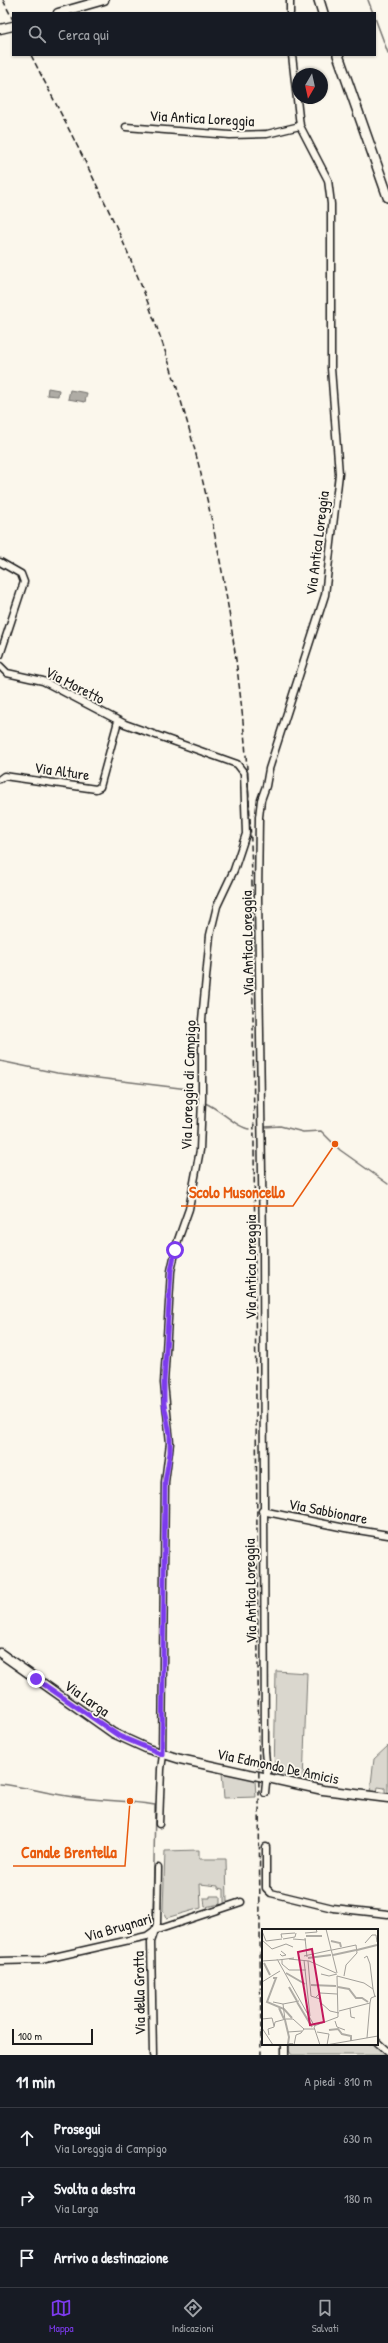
<!DOCTYPE html>
<html lang="it">
<meta charset="utf-8">
<style>
:root{--surface:#171b24;--page:#20242c;--text:#f1f3f6;--muted:#9ea1a6;--line:#363941;--accent:#7c3aed}
body{margin:0;font-family:"Patrick Hand",sans-serif;background:var(--page);color:var(--text)}
.compass{position:absolute;left:292px;top:68px;width:36px;height:36px;border-radius:50%;background:var(--surface);box-shadow:0 1px 3px #0004;rotate:189deg}
.scale{position:absolute;left:12px;bottom:10px;width:81px;box-sizing:border-box;padding-left:4px;border:2px solid #1c1c1c;border-top:0;font-size:11px;line-height:14px;white-space:nowrap;color:#1c1c1c;-webkit-text-stroke:3px #fbf7ec;paint-order:stroke}
.stop{position:absolute;width:12px;height:12px;margin:-9px;border:3px solid #7c3aed;border-radius:50%;background:#fff}
.stop.end{background:#7c3aed;border-color:#fff;box-shadow:0 1px 4px #0008}
.list{margin:0;padding:0;list-style:none}
h2{display:flex;justify-content:space-between;align-items:center;height:52px;margin:0;padding:0 16px;font-size:17px}
h2 small{font-size:13px;font-weight:400;color:var(--muted)}
.list li{display:grid;grid-template-columns:26px 1fr auto;gap:12px;align-items:center;box-sizing:border-box;height:60px;padding:0 16px;border-top:1px solid var(--line)}
.list b{display:block;font-size:15px;white-space:nowrap}
.list p{margin:0;font-size:13px;white-space:nowrap;color:var(--muted)}
.list em{font-size:13px;font-style:normal;color:var(--muted)}
.icon{flex:none;width:22px;height:22px;fill:none;stroke:currentColor;stroke-width:2;stroke-linecap:round;stroke-linejoin:round}
.map{position:relative;flex:none;width:388px;height:2055px;overflow:hidden}
.search{position:absolute;background:var(--surface);box-shadow:0 1px 3px #0004;left:12px;right:12px;top:12px;height:44px;display:flex;align-items:center;gap:10px;box-sizing:border-box;padding:0 14px;border-radius:0px;color:var(--muted);font-size:15px}
.sheet{height:232px;background:var(--surface)}
nav{display:flex;justify-content:space-around;align-items:center;box-sizing:border-box;height:56px;border-top:1px solid var(--line);background:var(--surface);font-size:11px;color:var(--muted)}
nav a{display:grid;justify-items:center;gap:2px}
nav .on{color:var(--accent)}
.map>svg:first-child{display:block}
.green{fill:#dad7ce;stroke:#7b7a75}
.water{fill:#afaca5;stroke:#74726e}
.lines{fill:none;stroke-linecap:round;stroke-linejoin:round}
.stream{stroke:#74726e;stroke-width:1.5}
.street-casing{stroke:#1c1c1c;stroke-width:9}
.secondary-casing{stroke:#1c1c1c;stroke-width:11}
.primary-casing{stroke:#1c1c1c;stroke-width:12}
.street{stroke:#fbf7ec;stroke-width:6}
.secondary{stroke:#fbf7ec;stroke-width:8}
.primary{stroke:#fbf7ec;stroke-width:9}
.rail{stroke:#1c1c1c;stroke-width:1.5;stroke-dasharray:6 3;stroke-linecap:butt}
.route{stroke:#7c3aed;stroke-width:5}
.labels{text-anchor:middle;dominant-baseline:central;stroke-width:3.5;stroke-linejoin:round;paint-order:stroke}
.street-label{font-size:15px;fill:#1c1c1c;stroke:#fbf7ec}
.inset-river{fill:none;stroke:#afaca5;stroke-width:2}
.inset-road{fill:none;stroke:#a29f99;stroke-width:1}
.view{fill:#c2185b;fill-opacity:0.15;stroke:#c2185b;stroke-width:2}
.inset-edge{fill:none;stroke:#1c1c1c;stroke-width:2}
.leader{fill:none;stroke:#e8590c;stroke-width:1.5}
.callout-dot{fill:#e8590c;stroke:#fbf7ec;stroke-width:1.5}
.callout-label{font-size:16px;text-anchor:middle;font-weight:bold;fill:#e8590c;stroke:#fbf7ec;stroke-width:3.5;stroke-linejoin:round;paint-order:stroke}
</style>
<div class="map">
<svg width="388" height="2055" viewBox="0 0 388 2055">
<rect width="100%" height="100%" fill="#fbf7ec"/>
<filter id="ink" filterUnits="userSpaceOnUse"><feTurbulence type="fractalNoise" baseFrequency=".025" numOctaves="2"/><feDisplacementMap in="SourceGraphic" scale="8" xChannelSelector="R" yChannelSelector="G"/><feConvolveMatrix kernelMatrix="1 2 1 2 8 2 1 2 1" color-interpolation-filters="sRGB"/></filter>
<g filter="url(#ink)">
<path class="green" d="M276,1671L307,1673L303,1782L274,1776Z
M388,1746V1793L385,1792V1788L378,1787L377,1792H370L374,1759Z
M222,1772L255,1779L256,1797L224,1798Z
M199,1850V1859H226L227,1902L224,1903V1889L218,1888V1886L200,1884L201,1908L166,1918L163,1910L165,1851Z
M210,1896H220V1904L205,1907L204,1898H210Z
M289,2044H374L386,2055H292L289,2051Z"/>
<path class="water" d="M48,388L59,390L58,396L47,395Z
M70,390L87,393L85,402L68,399Z"/>
<g class="lines">
<path class="stream" d="M368,0L373,13
M375,18L388,53
M0,1061L57,1073L188,1089L193,1091L199,1098
M205,1103C220,1109 237,1128 250,1129
M265,1127L280,1126L303,1132L321,1131L340,1150L388,1184
M0,1784C23,1786 44,1793 67,1796C96,1801 126,1800 155,1805L153,1915
M377,2037L388,2048"/>
<defs>
<path id="street" d="M290,0V13
M126,127L230,135L267,134L300,126
M0,562L21,574L24,582L0,655
M0,666L7,673L43,681L125,724L237,764L244,773L246,834L234,870L217,906L210,935L202,1020V1099L200,1150L189,1209L178,1240L171,1271L164,1383L170,1443L165,1482L162,1754
M0,779L4,776L96,789L100,787L118,721
M262,1511L345,1528L388,1535
M265,1793L267,1773L265,1751L263,1242L258,897L259,817L261,800L266,786L269,769L325,595L339,474L331,368V204L328,180L300,126L292,55
M159,1824L161,1769L163,1755
M266,1847V1888L271,1893L333,1908L388,1914
M0,1961L41,1960L147,1936L154,1931L241,1902
M377,2042L388,2052
M285,2054V2044
M153,2055L151,1942L157,1924L158,1868"/>
<path id="secondary" d="M58,13L104,0
M0,29L13,26
M0,1653L113,1733L148,1749L180,1759L323,1790L388,1798"/>
<path id="primary" d="M319,0L323,13
M338,55L388,197"/>
</defs>
<use href="#street" class="street-casing"/>
<use href="#secondary" class="secondary-casing"/>
<use href="#primary" class="primary-casing"/>
<use href="#street" class="street"/>
<use href="#secondary" class="secondary"/>
<use href="#primary" class="primary"/>
<path class="rail" d="M3,0L13,20
M31,55C71,134 113,212 145,295C217,484 249,682 252,884L261,2055"/>
</g>
</g>
<g class="lines" filter="url(#ink)">
<path class="route" d="M36,1679L119,1736L162,1754L165,1482L170,1453V1434L164,1404V1382L171,1271L175,1250"/>
</g>
<g class="labels">
<g class="street-label">
<text transform="translate(202 118) rotate(3)">Via Antica Loreggia</text>
<text transform="translate(317 543) rotate(-83)">Via Antica Loreggia</text>
<text transform="translate(75 685) rotate(27)">Via Moretto</text>
<text transform="translate(62 771) rotate(8)">Via Alture</text>
<text transform="translate(247 943) rotate(-91)">Via Antica Loreggia</text>
<text transform="translate(188 1085) rotate(-88)">Via Loreggia di Campigo</text>
<text transform="translate(250 1267) rotate(-90)">Via Antica Loreggia</text>
<text transform="translate(328 1511) rotate(11)">Via Sabbionare</text>
<text transform="translate(250 1591) rotate(-91)">Via Antica Loreggia</text>
<text transform="translate(87 1698) rotate(35)">Via Larga</text>
<text transform="translate(278 1766) rotate(12)">Via Edmondo De Amicis</text>
<text transform="translate(118 1927) rotate(-16)">Via Brugnari</text>
<text transform="translate(139 1993) rotate(-91)">Via della Grotta</text>
</g>
</g>
<g transform="translate(262 1929)">
<rect width="116" height="116" fill="#fbf7ec"/>
<path class="inset-river" d="M44,7H60M69,12L78,14L79,18M95,21L115,16M71,26L94,21M46,29L69,26M2,34L8,46M24,44L43,55M11,49H14L5,73L22,80L30,89M49,56L74,57M27,58L35,72M76,58L87,60L94,69H100L106,73M35,73L50,98M17,79L22,90M23,91L27,108L26,115H31M67,101L76,100L80,105L89,107V112"/>
<path class="inset-road" d="M64,0L75,44M0,2L4,12L20,10M43,4L55,3L54,0M20,9L19,5L33,4M43,9L45,28M21,10L33,8L34,4M31,10L44,11M0,11L10,20L24,15L31,18M103,14L110,6H114L115,13M70,21L94,16L95,24L84,36L82,47M18,25L20,27L24,26L19,22M42,27L69,21M102,29L105,27L108,35L111,60M15,30L53,98M27,30L47,32L74,44M16,31L32,29M20,31V35L27,41H44M42,31L48,87M0,32L15,31M46,32L49,67L58,70V73L68,82L77,84M59,45L67,47L75,45M75,47L102,54L111,60L113,68M0,53L18,42M53,69L58,64L75,65M11,73L21,75L37,72M21,75L23,91M88,79L89,88L93,89M77,82L108,74L109,69L114,67M0,90L10,89L12,97M73,92L75,98L83,101M52,97L76,88L75,47M52,98L58,116M0,99L11,116M26,103L40,102M55,103L67,105L65,116M7,106L6,100L12,98L13,93L24,90H31L42,100H53M105,109L108,74M32,116L34,106L39,104L42,100M64,116L116,107"/>
<path class="view" d="M50,20L62,93L48,96L36,23Z"/>
<rect width="116" height="116" class="inset-edge"/>
</g>
<path class="leader" d="M335 1144L293 1206H181M130 1801L125 1866H13"/>
<g class="callout-dot">
<circle cx="335" cy="1144" r="4"/>
<circle cx="130" cy="1801" r="4"/>
</g>
<g class="callout-label">
<text x="237" y="1198">Scolo Musoncello</text>
<text x="69" y="1858">Canale Brentella</text>
</g>
</svg>
<svg class="compass" viewBox="-18 -18 36 36"><path d="M0-13l5 13h-10z" fill="#e53935"/><path d="M0 13l5-13h-10z" fill="#9ea1a6"/></svg>
<div class="scale">100 m</div>
<div class="stop" style="left:175px;top:1250px"></div>
<div class="stop end" style="left:36px;top:1679px"></div>
<div class="search"><svg class="icon" aria-label="search" viewBox="0 0 24 24"><circle cx="10" cy="10" r="6"/><path d="M15 15l6 6"/></svg>Cerca qui</div>
</div>
<section class="sheet">
<h2>11 min<small>A piedi · 810 m</small></h2>
<ul class="list">
<li><svg class="icon" aria-label="ahead" viewBox="0 0 24 24"><path d="M12 20V5M6 11l6-6 6 6"/></svg><div><b>Prosegui</b><p>Via Loreggia di Campigo</p></div><em>630 m</em></li>
<li><svg class="icon" aria-label="right" viewBox="0 0 24 24"><path d="M7 20v-9h11M14 6l5 5-5 5"/></svg><div><b>Svolta a destra</b><p>Via Larga</p></div><em>180 m</em></li>
<li><svg class="icon" aria-label="arrive" viewBox="0 0 24 24"><path d="M6 21V4h12l-3 4 3 4H6"/></svg><div><b>Arrivo a destinazione</b></div></li>
</ul>
</section>
<nav>
<a class="on"><svg class="icon" aria-label="map" viewBox="0 0 24 24"><path d="M3 6l6-2 6 2 6-2v14l-6 2-6-2-6 2zM9 4v14M15 6v14"/></svg>Mappa</a>
<a><svg class="icon" aria-label="directions" viewBox="0 0 24 24"><path d="M12 3l9 9-9 9-9-9zM9 14v-3h6M13 9l2 2-2 2"/></svg>Indicazioni</a>
<a><svg class="icon" aria-label="saved" viewBox="0 0 24 24"><path d="M7 4h10v16l-5-4-5 4z"/></svg>Salvati</a>
</nav>
